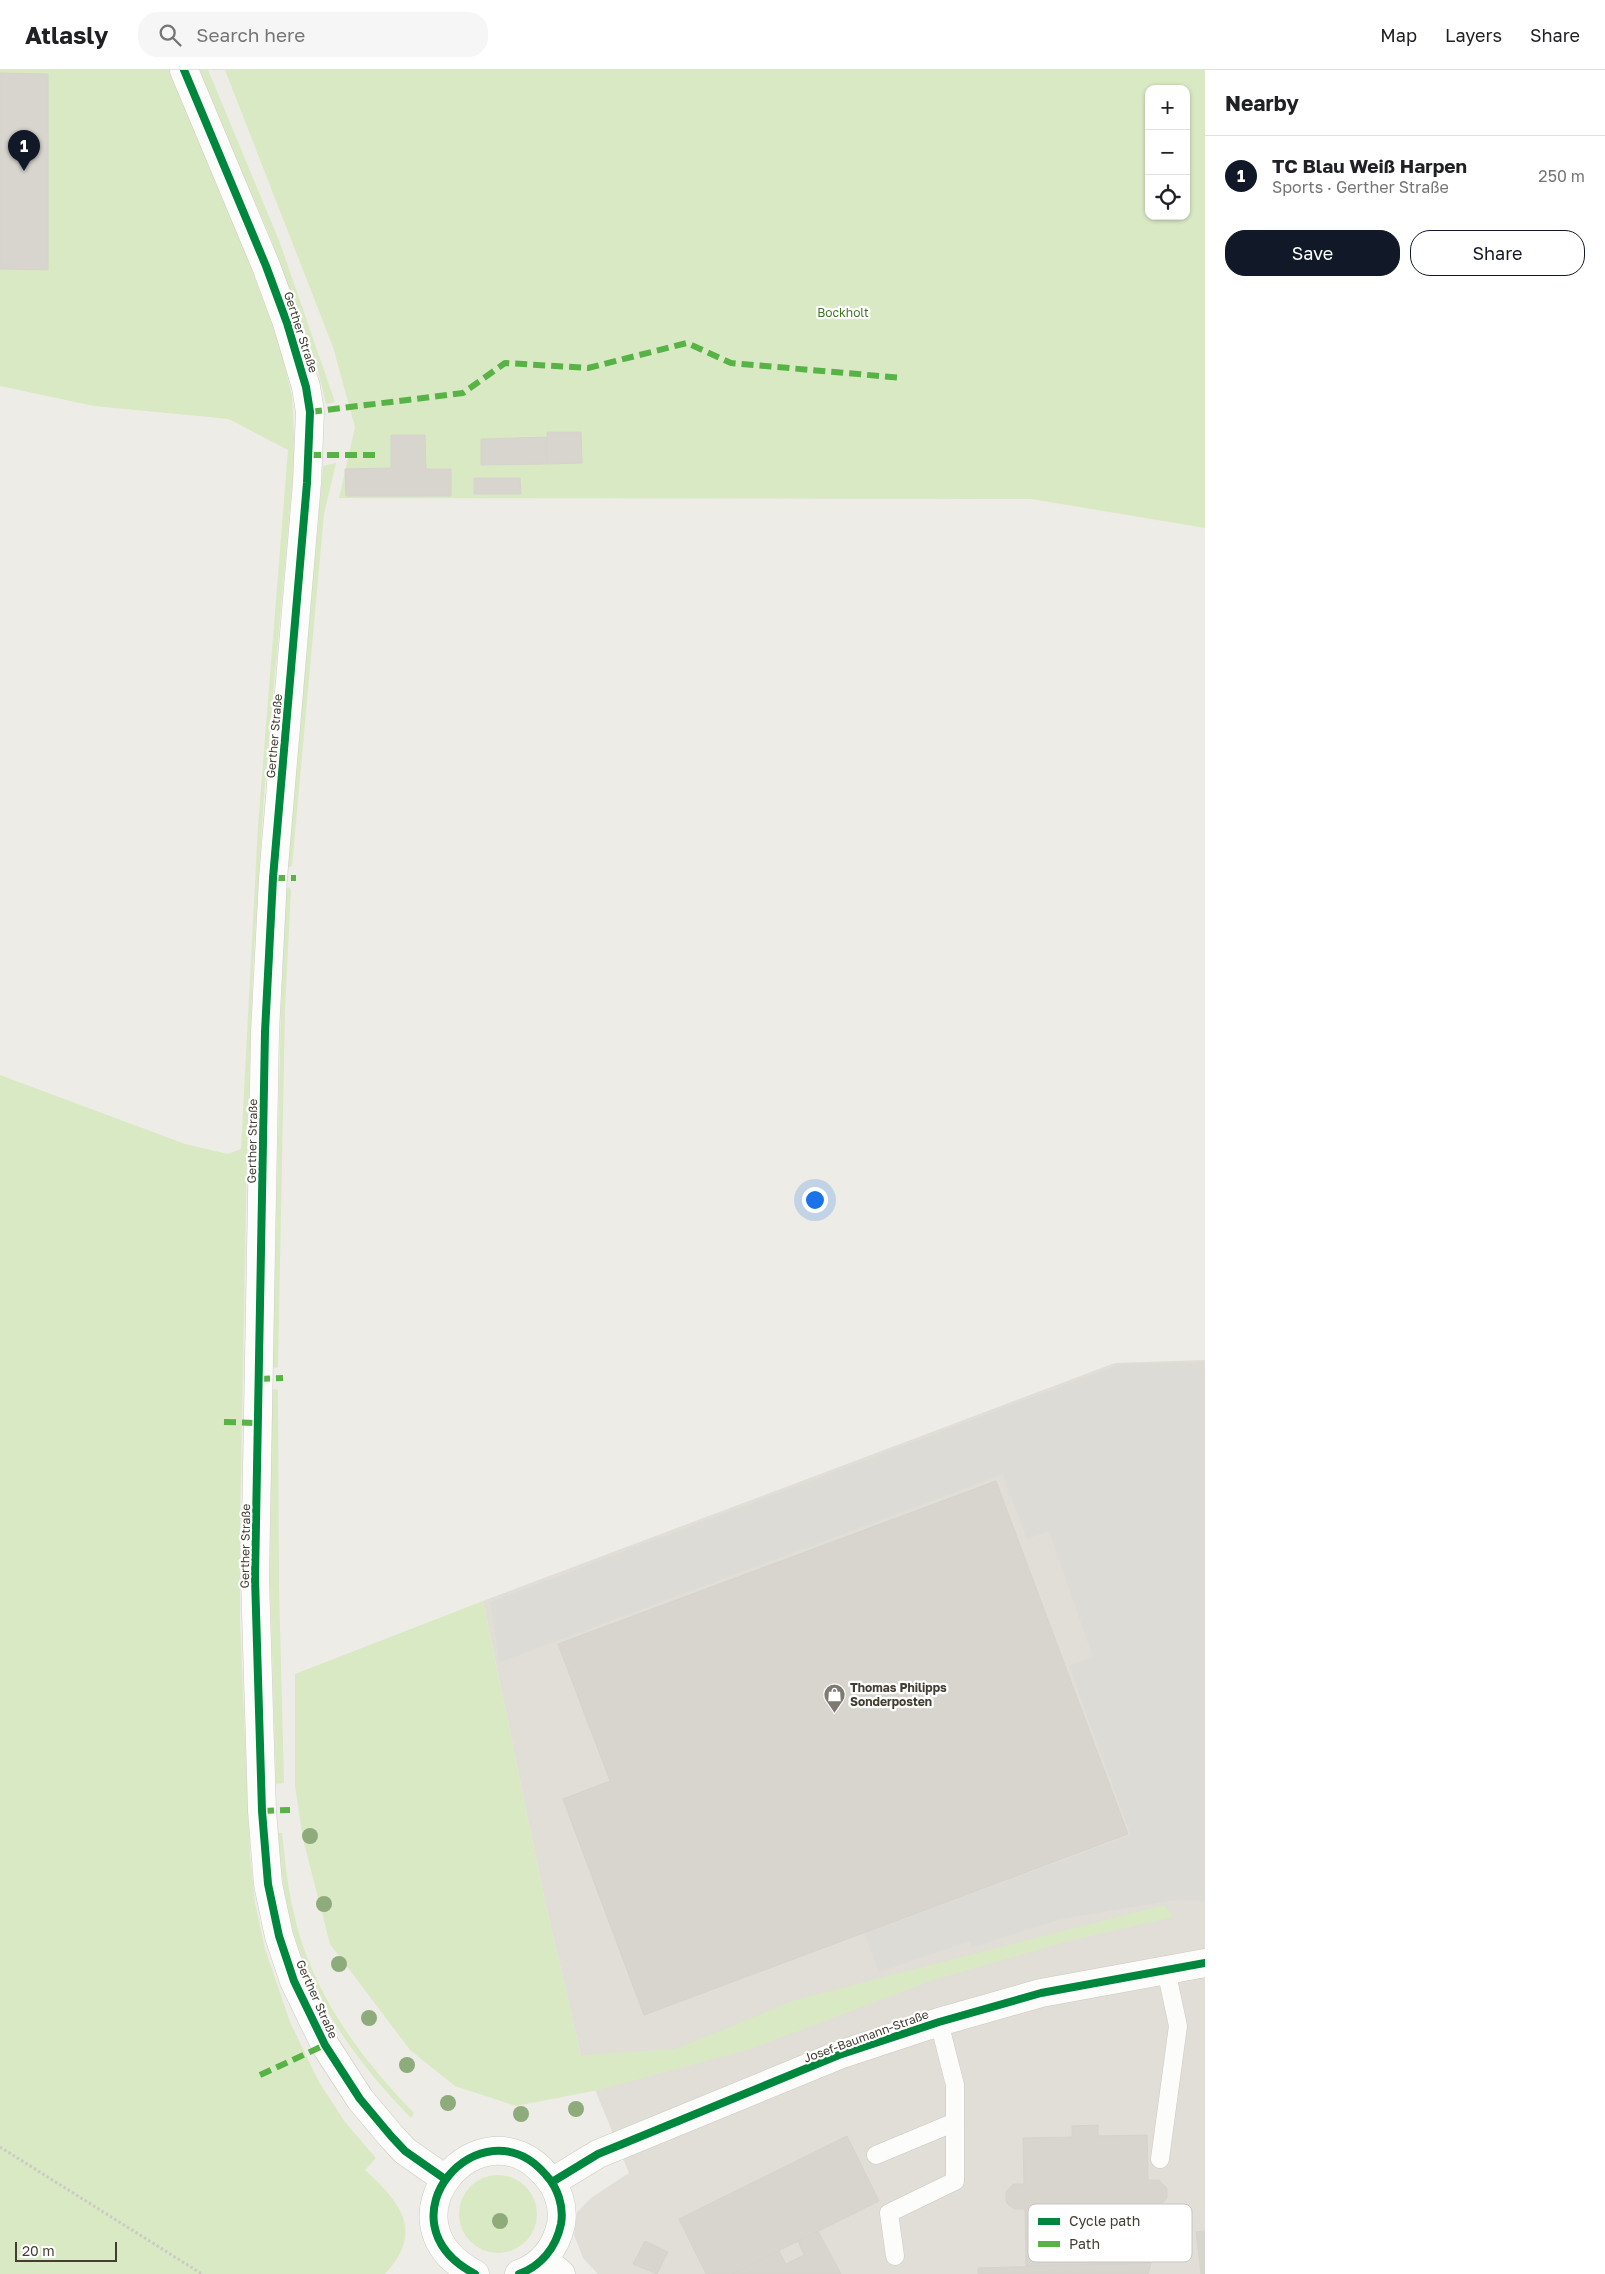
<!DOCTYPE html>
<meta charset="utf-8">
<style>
:root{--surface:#fff;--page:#f6f6f6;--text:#202124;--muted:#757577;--line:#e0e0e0;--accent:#111827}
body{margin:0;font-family:"Golos Text",sans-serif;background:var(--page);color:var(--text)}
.controls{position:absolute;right:15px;top:15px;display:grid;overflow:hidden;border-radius:10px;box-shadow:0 1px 4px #0004}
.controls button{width:45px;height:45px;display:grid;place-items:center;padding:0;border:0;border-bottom:1px solid var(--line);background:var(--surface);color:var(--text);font:25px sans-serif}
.scale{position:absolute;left:15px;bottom:12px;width:102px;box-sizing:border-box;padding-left:5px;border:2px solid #433d32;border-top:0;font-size:14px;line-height:18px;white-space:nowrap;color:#433d32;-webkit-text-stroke:4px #fff;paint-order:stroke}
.you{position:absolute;left:814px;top:1129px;width:18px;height:18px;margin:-12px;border:4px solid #fff;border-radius:50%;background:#1a73e8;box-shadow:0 0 0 8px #1a73e833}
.badge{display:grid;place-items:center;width:32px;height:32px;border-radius:50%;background:var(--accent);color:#fff;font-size:16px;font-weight:700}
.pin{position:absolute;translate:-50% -41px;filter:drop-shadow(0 1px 2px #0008)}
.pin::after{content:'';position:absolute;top:26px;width:18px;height:15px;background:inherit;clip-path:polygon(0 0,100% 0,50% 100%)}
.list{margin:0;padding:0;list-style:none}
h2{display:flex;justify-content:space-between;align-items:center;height:65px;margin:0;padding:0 20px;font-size:21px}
h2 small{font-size:16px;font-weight:400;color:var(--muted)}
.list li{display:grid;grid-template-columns:32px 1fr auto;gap:15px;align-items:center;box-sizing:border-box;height:80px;padding:0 20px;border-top:1px solid var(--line)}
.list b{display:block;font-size:19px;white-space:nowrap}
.list p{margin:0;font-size:16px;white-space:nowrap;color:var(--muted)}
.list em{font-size:16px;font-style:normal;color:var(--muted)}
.actions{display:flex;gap:10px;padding:15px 20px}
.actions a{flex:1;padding:11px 0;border:1px solid var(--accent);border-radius:20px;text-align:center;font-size:18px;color:var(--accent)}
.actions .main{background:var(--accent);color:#fff}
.icon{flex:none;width:28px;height:28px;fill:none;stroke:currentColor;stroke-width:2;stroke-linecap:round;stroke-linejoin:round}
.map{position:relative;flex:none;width:1205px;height:2204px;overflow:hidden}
header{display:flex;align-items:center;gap:30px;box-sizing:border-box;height:70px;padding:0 25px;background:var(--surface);border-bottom:1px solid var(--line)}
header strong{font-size:24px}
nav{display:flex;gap:28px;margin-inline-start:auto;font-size:18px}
.search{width:350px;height:45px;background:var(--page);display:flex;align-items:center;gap:12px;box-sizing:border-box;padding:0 18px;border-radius:20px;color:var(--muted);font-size:19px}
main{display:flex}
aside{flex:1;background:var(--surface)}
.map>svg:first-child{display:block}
.industrial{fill:#e1ddd7}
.green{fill:#d9e9c4;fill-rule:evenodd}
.parking{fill:#dddbd6}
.building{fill:#d7d5ce;stroke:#d6d3cc}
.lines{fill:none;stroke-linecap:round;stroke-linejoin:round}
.service-casing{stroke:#cccac4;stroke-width:19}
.minor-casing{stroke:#cccac4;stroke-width:29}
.tertiary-casing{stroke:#cccac4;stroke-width:29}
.path{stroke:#cccac5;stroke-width:3;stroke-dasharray:2.5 2.5;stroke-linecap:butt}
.service{stroke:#fcfcfb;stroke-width:18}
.minor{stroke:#fcfcfb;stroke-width:28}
.tertiary{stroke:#fcfcfb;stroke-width:28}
.quiet{stroke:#57b346;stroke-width:6;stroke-dasharray:12 6;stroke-linecap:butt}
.cycleway-casing{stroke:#fff;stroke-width:11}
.cycleway{stroke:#00873e;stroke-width:8}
.tree{fill:#8eab7c}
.labels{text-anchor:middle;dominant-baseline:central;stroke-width:4.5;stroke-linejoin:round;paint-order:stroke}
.park-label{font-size:12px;fill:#3f7526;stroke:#fff}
.street-label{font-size:12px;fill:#433d32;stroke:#fff}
.poi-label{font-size:12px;font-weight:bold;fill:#433d32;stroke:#fff;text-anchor:start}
.key{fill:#fff;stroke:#c7c5c2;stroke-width:1}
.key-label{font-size:14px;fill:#433d32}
</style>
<header>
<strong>Atlasly</strong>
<div class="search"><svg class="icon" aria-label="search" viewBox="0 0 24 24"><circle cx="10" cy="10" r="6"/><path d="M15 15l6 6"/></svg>Search here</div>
<nav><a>Map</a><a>Layers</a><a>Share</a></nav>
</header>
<main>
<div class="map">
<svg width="1205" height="2204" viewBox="0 0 1205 2204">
<rect width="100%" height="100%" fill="#eeece6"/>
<path class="industrial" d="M1205,1290V2204H598L583,2188L574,2165L577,2142L591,2128L629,2103L581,1985L544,1827L483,1531L1115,1293Z"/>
<path class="green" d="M0,0H177L279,273L292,326L295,384L264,725L253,898L247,1080L240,1457V1551L250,1786L255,1833L265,1879L290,1952L319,2012L345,2052L376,2088L365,2100C400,2132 425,2161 385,2204H0V1005L185,1074L228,1084L241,1079L258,756L288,380L229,349L94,336L0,316Z
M198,0H208L216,19L280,173L335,332L326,334L317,296L271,169Z
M225,0H1205V458L1031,429L339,428L355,357L333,277ZM1149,19H1186V146H1149Z
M336,393L324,444L292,796L288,797L323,396Z
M289,817L291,820L285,938L278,1297L276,1298L273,1297L281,938L286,819Z
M275,1319L278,1320L279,1516L284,1713L276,1714L270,1516L272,1320Z
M483,1531L544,1827L581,1985L676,1979L795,1930L1164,1835L1174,1847L1073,1870L933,1910L751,1979L598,2020L516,2036L455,2016L410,1980L330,1874L303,1769L295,1716V1604Z
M278,1763H282C285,1788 287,1814 293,1839C309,1918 358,1986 414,2043L411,2048C358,1994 312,1931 292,1857C283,1826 281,1794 278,1763Z
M459 2144a39 39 0 1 1 78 0a39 39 0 1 1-78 0Z"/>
<path class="parking" d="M1205,1292V1831L1174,1830L1061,1849L972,1877L970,1871L879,1902L864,1863L1131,1765L1069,1596L1093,1587L1049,1461L1027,1469L1003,1404L500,1592L490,1532L1120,1294Z"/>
<path class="building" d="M0,3L48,4V200L0,199Z
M547,362H581L582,393L547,394Z
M391,365H425L426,399H451V426H346L345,399L391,398Z
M547,367V394L481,395V369Z
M474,408H520L521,424H474Z
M996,1411L1128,1764L644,1945L563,1729L610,1711L558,1574Z
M1098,2055V2066L1147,2065L1148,2110H1159L1167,2118V2128L1160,2136H1149L1151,2193L1026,2196L1025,2139H1014L1006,2132V2122L1013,2114H1024L1023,2068L1072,2067V2056Z
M847,2066L879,2131L732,2204H706L679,2149Z
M818,2161L841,2204H732L779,2181L786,2194L804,2185L798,2171Z
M1205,2161V2204H1201L1196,2162Z
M645,2171L668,2182L657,2204L633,2194Z
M1151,2193L1148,2204H978V2198Z"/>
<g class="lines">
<defs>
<path id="service" d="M876,2085L948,2055L955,2054
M1160,2089L1178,1956L1166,1900
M895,2186L889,2143L955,2111V2015L939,1952"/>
<path id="minor" d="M543,2189L561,2204"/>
<path id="tertiary" d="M184,0L266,196L287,253L306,317L310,342L307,413L273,808L265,962L255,1508L262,1741L268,1814L279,1866L294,1911L325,1975L360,2029L391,2066L405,2081L445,2109
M552,2112L598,2084L839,1985L939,1952L1041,1923L1205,1893
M475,2204C374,2151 481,2029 546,2105C558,2118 564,2137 561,2154C556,2178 541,2196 519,2204"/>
</defs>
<use href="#service" class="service-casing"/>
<use href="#minor" class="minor-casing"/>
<use href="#tertiary" class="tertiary-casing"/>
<path class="path" d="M0,2077L202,2204"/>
<use href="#service" class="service"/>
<use href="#minor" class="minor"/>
<use href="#tertiary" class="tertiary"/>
<path class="quiet" d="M310,342L463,323L505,293L588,298L687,273L731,293L903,308
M309,385H375
M273,808H296
M258,1309L283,1308
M224,1352L258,1353
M262,1741L290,1740
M260,2005L325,1975"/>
<defs>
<path id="cycleway" d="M184,0L266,196L287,253L306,317L310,342L307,413L273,808L265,962L255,1508L262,1741L268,1814L279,1866L294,1911L325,1975L360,2029L391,2066L405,2081L445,2109
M552,2112L598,2084L839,1985L939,1952L1041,1923L1205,1893
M475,2204C374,2151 481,2029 546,2105C558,2118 564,2137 561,2154C556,2178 541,2196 519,2204"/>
</defs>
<use href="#cycleway" class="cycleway-casing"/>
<use href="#cycleway" class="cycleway"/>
</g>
<g class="tree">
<circle cx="310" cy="1766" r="8"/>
<circle cx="324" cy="1834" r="8"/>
<circle cx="339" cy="1894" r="8"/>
<circle cx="369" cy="1948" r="8"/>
<circle cx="407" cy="1995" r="8"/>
<circle cx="448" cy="2033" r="8"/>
<circle cx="576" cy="2039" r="8"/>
<circle cx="521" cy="2044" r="8"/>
<circle cx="500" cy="2151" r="8"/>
</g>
<defs>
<symbol id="shop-pin" viewBox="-11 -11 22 30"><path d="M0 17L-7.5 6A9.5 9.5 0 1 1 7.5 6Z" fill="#7f7a71" stroke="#fff"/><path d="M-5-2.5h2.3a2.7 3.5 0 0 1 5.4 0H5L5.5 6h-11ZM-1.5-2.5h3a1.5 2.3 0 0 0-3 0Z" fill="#fff"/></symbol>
</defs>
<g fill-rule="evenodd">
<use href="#shop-pin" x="822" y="1612" width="25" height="34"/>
</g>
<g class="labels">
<g class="park-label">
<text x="843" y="242">Bockholt</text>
</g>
<g class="street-label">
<text transform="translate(301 262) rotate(72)">Gerther Straße</text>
<text transform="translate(274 666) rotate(-85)">Gerther Straße</text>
<text transform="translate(252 1071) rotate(-89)">Gerther Straße</text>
<text transform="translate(245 1476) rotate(-89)">Gerther Straße</text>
<text transform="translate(317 1929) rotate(66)">Gerther Straße</text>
<text transform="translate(866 1966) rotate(-20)">Josef-Baumann-Straße</text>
</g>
<g class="poi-label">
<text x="850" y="1617">Thomas Philipps<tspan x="850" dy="14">Sonderposten</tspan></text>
</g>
</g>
<rect x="1028" y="2134" width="164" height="58" rx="8" class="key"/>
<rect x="1038" y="2148" width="22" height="7" fill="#00873e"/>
<rect x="1038" y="2171" width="22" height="6" fill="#57b346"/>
<g class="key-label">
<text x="1069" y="2156">Cycle path</text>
<text x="1069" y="2179">Path</text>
</g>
</svg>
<div class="controls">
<button>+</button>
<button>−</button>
<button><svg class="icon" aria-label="locate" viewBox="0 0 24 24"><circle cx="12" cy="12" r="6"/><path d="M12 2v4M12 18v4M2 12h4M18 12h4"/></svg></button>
</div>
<div class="scale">20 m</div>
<div class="you"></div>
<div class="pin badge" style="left:24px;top:101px">1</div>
</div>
<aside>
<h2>Nearby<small></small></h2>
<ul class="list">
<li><span class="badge">1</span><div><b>TC Blau Weiß Harpen</b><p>Sports · Gerther Straße</p></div><em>250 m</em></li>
</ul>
<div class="actions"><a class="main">Save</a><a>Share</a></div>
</aside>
</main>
